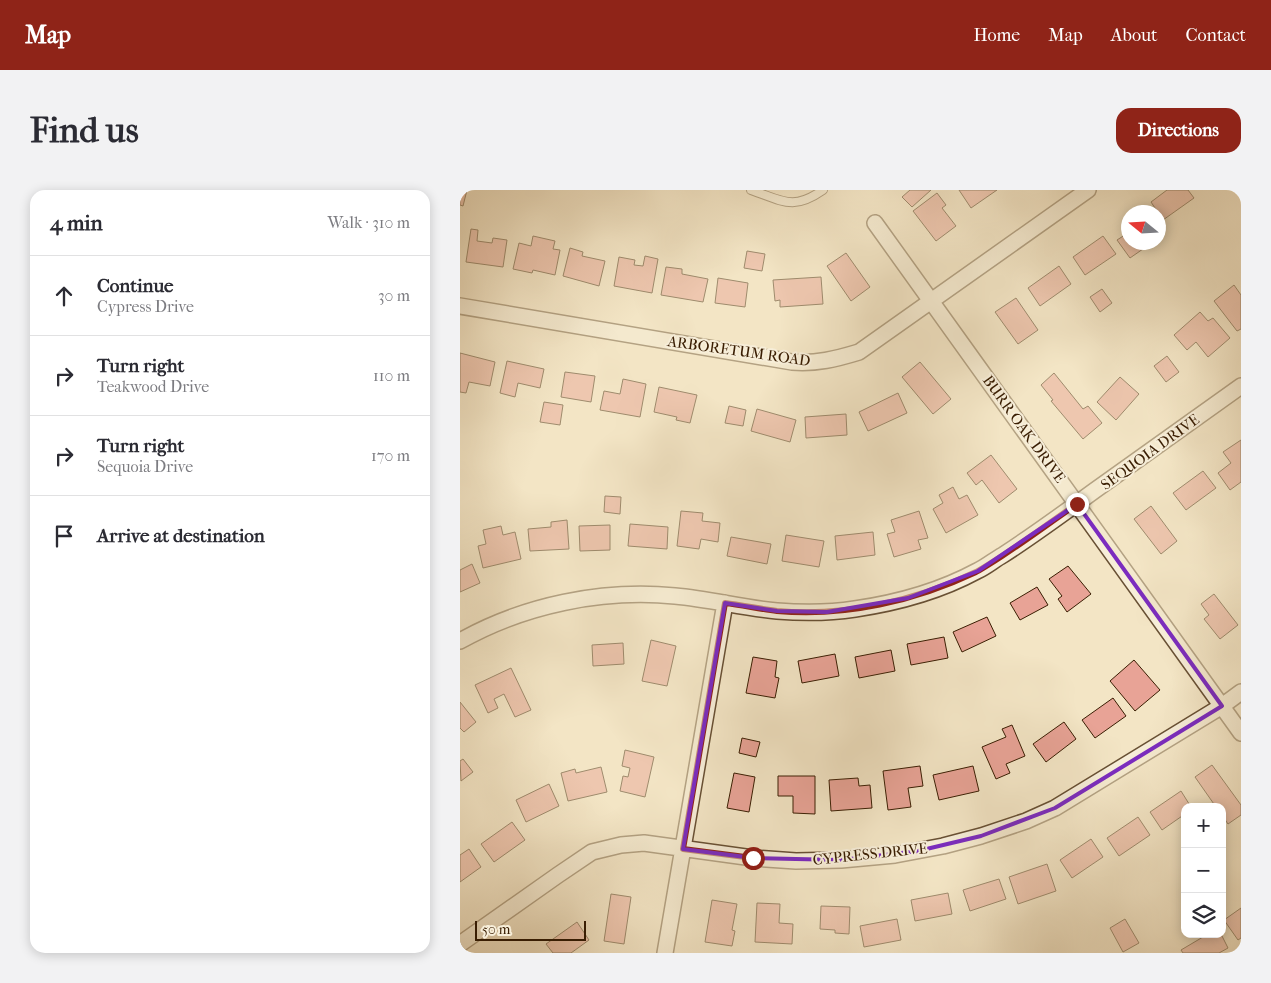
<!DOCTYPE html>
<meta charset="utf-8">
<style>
:root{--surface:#fff;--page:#f2f2f3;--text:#2b2b33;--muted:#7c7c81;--line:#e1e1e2;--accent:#8f2418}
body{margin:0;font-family:"IM FELL French Canon",serif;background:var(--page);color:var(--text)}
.controls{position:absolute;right:15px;bottom:15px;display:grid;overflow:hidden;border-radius:10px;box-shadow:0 2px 12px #0003}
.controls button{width:45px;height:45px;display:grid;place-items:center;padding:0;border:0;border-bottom:1px solid var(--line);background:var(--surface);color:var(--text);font:25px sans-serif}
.compass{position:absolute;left:661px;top:15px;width:45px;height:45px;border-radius:50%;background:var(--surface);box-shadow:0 2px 12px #0003;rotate:288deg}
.scale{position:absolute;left:15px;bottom:12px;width:111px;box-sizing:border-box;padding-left:5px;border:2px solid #3a1e03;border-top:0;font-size:14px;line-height:18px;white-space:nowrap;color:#3a1e03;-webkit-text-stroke:4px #f7eed9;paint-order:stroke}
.stop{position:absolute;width:15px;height:15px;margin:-11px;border:4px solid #8f2418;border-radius:50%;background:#fff}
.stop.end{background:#8f2418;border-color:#fff;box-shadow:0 1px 5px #0008}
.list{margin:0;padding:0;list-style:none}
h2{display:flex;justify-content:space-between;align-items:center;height:65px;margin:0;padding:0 20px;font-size:21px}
h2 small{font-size:16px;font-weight:400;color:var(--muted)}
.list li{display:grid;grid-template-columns:32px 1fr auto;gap:15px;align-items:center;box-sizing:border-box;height:80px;padding:0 20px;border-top:1px solid var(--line)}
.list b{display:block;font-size:19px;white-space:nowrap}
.list p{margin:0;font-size:16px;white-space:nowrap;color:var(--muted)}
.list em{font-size:16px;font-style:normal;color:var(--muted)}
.icon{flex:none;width:28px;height:28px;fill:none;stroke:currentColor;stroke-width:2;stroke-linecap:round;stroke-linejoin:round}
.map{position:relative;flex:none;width:781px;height:763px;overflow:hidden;border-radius:15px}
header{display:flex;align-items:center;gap:30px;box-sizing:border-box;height:70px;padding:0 25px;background:var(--accent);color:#fff}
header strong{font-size:24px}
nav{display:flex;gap:28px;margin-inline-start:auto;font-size:18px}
.intro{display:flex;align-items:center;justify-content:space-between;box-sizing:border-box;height:120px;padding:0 30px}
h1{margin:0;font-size:35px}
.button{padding:12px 22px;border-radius:15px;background:var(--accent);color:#fff;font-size:18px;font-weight:700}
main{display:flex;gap:30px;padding:0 30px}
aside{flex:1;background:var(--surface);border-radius:15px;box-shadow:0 2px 12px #0003}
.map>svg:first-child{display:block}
.building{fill:#e8a396;stroke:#3a1e03}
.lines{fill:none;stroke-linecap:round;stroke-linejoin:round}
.lane-casing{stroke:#685034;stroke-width:10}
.street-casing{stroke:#685034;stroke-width:18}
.lane{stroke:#f7eed9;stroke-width:8}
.street{stroke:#f7eed9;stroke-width:15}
.route{stroke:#8f2418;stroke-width:6}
.marked{fill:none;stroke:#7b2cbf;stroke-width:4;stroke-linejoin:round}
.labels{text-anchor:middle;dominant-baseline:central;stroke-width:4;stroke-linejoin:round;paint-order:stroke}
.street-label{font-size:15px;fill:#3a1e03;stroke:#f7eed9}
</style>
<header>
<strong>Map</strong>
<nav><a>Home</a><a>Map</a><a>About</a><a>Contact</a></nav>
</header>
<div class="intro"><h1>Find us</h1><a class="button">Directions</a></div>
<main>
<aside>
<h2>4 min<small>Walk · 310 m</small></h2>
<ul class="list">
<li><svg class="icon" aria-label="ahead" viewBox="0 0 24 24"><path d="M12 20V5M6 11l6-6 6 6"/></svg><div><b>Continue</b><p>Cypress Drive</p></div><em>30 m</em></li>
<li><svg class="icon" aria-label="right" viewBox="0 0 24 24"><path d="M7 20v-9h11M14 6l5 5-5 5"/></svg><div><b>Turn right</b><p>Teakwood Drive</p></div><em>110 m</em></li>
<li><svg class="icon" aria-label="right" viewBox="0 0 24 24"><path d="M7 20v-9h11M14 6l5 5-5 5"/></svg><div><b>Turn right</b><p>Sequoia Drive</p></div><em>170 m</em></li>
<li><svg class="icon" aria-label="arrive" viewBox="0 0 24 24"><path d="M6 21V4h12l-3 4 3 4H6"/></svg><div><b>Arrive at destination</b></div></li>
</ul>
</aside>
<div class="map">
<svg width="781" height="763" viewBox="0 0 781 763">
<rect width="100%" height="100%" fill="#f3e5c5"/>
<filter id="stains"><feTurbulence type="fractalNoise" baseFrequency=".004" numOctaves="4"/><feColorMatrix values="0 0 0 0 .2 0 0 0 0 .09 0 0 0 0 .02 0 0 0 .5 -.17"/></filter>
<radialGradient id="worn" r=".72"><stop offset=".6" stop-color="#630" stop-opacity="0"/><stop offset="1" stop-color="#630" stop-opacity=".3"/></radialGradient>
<path class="building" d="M0,0H7L3,16L0,15Z
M450,0H471L452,17L442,7Z
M499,0H537L511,18Z
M707,0H728L734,8L703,30L691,12Z
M477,3L486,15L482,18L496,36L476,51L453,21Z
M11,39L18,40L17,51L32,53L33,48L47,50L43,77L6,72Z
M668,43V52H693L670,68L657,50Z
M73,46L95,51L93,59L100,60L95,85L73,80L72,83L53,79L59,53L71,56Z
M643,46L656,64L625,85L613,67Z
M110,58L123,62L122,66L145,71L139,96L103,86Z
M287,61L305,64L302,81L284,78Z
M386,63L410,97L391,111L367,76Z
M185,66L198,69L192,103L154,96L159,67L175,70L174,75L183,76Z
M599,76L611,94L580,116L568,98Z
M206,77L222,79V84L248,89L243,112L201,105Z
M361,87L363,114L320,117V110L315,111L313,90Z
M258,88L288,93L285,117L255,113Z
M774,95L781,105V139L777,141L754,111Z
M642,99L652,113L640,122L630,107Z
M556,108L578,140L558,154L535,122Z
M740,122L748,131L753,128L770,148L748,167L736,152L727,160L714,145Z
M0,163L35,172L30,196L9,192L6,203L0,202Z
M707,166L719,182L706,192L694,176Z
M47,171L84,179L80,198L58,193L55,207L40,203Z
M460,172L491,209L473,224L442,187Z
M105,182L135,186L131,212L101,207Z
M594,183L623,219L628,216L642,233L623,249L591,211L593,210L581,195Z
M660,187L679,204L656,230L637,212Z
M163,189L186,194L180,227L140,220L144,201L160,204Z
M199,197L237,205L230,233L216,230L217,227L194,222Z
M438,203L447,223L408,241L399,222Z
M84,212L103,215L100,235L80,232Z
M269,216L286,220L283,236L265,233Z
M297,219L336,230L330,252L291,241Z
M386,224L387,245L346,248L345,227Z
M781,250V292L770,300L758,283L771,273L763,262Z
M531,265L557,299L539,313L522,290L516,295L507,283Z
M743,281L756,298L726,320L713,303Z
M493,297L499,309L507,305L518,325L486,343L473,319L483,313L479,305Z
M145,306L161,307L160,324L144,322Z
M691,316L717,351L701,364L674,329Z
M221,321L243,323L242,331L260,333L258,352L241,349L239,359L217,356Z
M459,321L468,348L458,350L461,359L434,367L427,344L435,342L431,330Z
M107,330L109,359L70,361L68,339L91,337V332Z
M170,334L208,337L207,359L168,356Z
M150,335V360L120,361L119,336Z
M41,336L43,345L55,342L61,369L23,378L18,356L26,354L23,340Z
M413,342L415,365L377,370L375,346Z
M326,345L364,351L359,377L322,371Z
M271,347L311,354L307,374L267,366Z
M12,374L20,393L0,402V380Z
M608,376L631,404L607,422L598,409L602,406L589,389Z
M577,397L588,415L560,430L550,413Z
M754,404L778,435L760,449L744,429L749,425L741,414Z
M527,427L536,446L502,462L493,442Z
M484,447L488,468L451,475L447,454Z
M191,450L216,456L207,496L182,491Z
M163,453L164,474L133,476L132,455Z
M431,460L435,481L399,488L395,467Z
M375,464L379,486L342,493L338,471Z
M293,467L317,471L315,487L319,488L315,508L286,503Z
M674,470L700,500L675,521L650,491Z
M51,478L71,520L55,527L44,504L34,509L38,518L28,523L15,495Z
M653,508L666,526L635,548L622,530Z
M0,512L16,532L4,542L0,538Z
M604,532L616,549L586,572L573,554Z
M552,535L565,566L546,574L550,583L536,589L522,557L546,547L542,539Z
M282,548L300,552L296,567L279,563Z
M165,560L194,567L185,607L160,601L163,586L168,587L170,578L162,576Z
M3,569L13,582L1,591L0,571Z
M752,575L781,615V625L768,634L762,625V617H756L735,587Z
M460,576L463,596L448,598L451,617L428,620L423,581Z
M513,576L519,601L479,610L473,585Z
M141,577L147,602L108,611L101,583L115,579L116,583Z
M274,583L295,587L289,622L267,618Z
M318,586H355V624L333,623V606H318Z
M398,588L399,596L410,595L412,618L371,621L369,590Z
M89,594L99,616L66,632L56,610Z
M721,601L731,617H725V624L702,640L690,622Z
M678,627L690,645L659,666L647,648Z
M52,632L65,650L34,672L21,654Z
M631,649L643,667L612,688L600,670Z
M9,659L21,677L0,692V665Z
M587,674L596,701L558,714L549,687Z
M539,689L546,709L510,721L503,700Z
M488,703L492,724L455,731L451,710Z
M151,704L171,707L164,754L144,751Z
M252,710L277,714L272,740L275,741L272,756L245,752Z
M297,713L320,714L319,733L333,734L332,754L295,752Z
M361,716L390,717L389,744L375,743V740L360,739Z
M781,718V748L778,750L764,730Z
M437,729L441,750L404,757L400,736Z
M665,729L679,753L663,762L650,738Z
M117,732L129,750L111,763H93L86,754Z
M748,744H761L768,758L759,763H723L721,760Z"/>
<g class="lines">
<defs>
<path id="lane" d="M291,0C323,11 333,21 363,0"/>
<path id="street" d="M415,33L781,543
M0,116L332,172C356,174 376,169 399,162L628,0
M0,451C64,415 142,399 215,406C250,409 283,418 317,421C343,423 369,423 395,419C436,413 480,401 517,381C526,377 534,370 543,365C574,345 604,323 634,301C683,266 732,231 781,196
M0,754L98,685L132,662L161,655L184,653L293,668L336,671L381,670L435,665L483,656L521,646L566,631L595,618L762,516L781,502
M205,763L265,413"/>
</defs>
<use href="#lane" class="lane-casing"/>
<use href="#street" class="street-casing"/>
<use href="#lane" class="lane"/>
<use href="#street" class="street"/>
</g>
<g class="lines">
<path class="route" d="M293,668L223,659L265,413C282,415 300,419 317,421C386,427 455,411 516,382C525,377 534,371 542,366C568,349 592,331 617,314"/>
</g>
<path d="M0 0H781V763H0ZM617,314L762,516L595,618L521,646L458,661L381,670L293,668L223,659L265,413L317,421L367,422L448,408L518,381Z" fill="#f3e5c5" fill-opacity=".55" fill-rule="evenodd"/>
<path class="marked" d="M617,314L762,516L595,618L521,646L458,661L381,670L293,668L223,659L265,413L317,421L367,422L448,408L518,381Z"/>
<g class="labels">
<g class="street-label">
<text transform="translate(279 161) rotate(8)">ARBORETUM ROAD</text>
<text transform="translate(564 239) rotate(54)">BURR OAK DRIVE</text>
<text transform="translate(690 262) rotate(-36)">SEQUOIA DRIVE</text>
<text transform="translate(410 664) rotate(-6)">CYPRESS DRIVE</text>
</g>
</g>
<rect width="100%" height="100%" filter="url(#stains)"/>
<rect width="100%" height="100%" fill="url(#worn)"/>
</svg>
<div class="controls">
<button>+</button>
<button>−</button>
<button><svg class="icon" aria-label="layers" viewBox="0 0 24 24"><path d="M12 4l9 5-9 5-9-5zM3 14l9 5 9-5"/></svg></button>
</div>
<svg class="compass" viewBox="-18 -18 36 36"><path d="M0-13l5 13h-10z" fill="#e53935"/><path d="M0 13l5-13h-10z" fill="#7c7c81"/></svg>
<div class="scale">50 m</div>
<div class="stop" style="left:293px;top:668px"></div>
<div class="stop end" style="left:617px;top:314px"></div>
</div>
</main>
